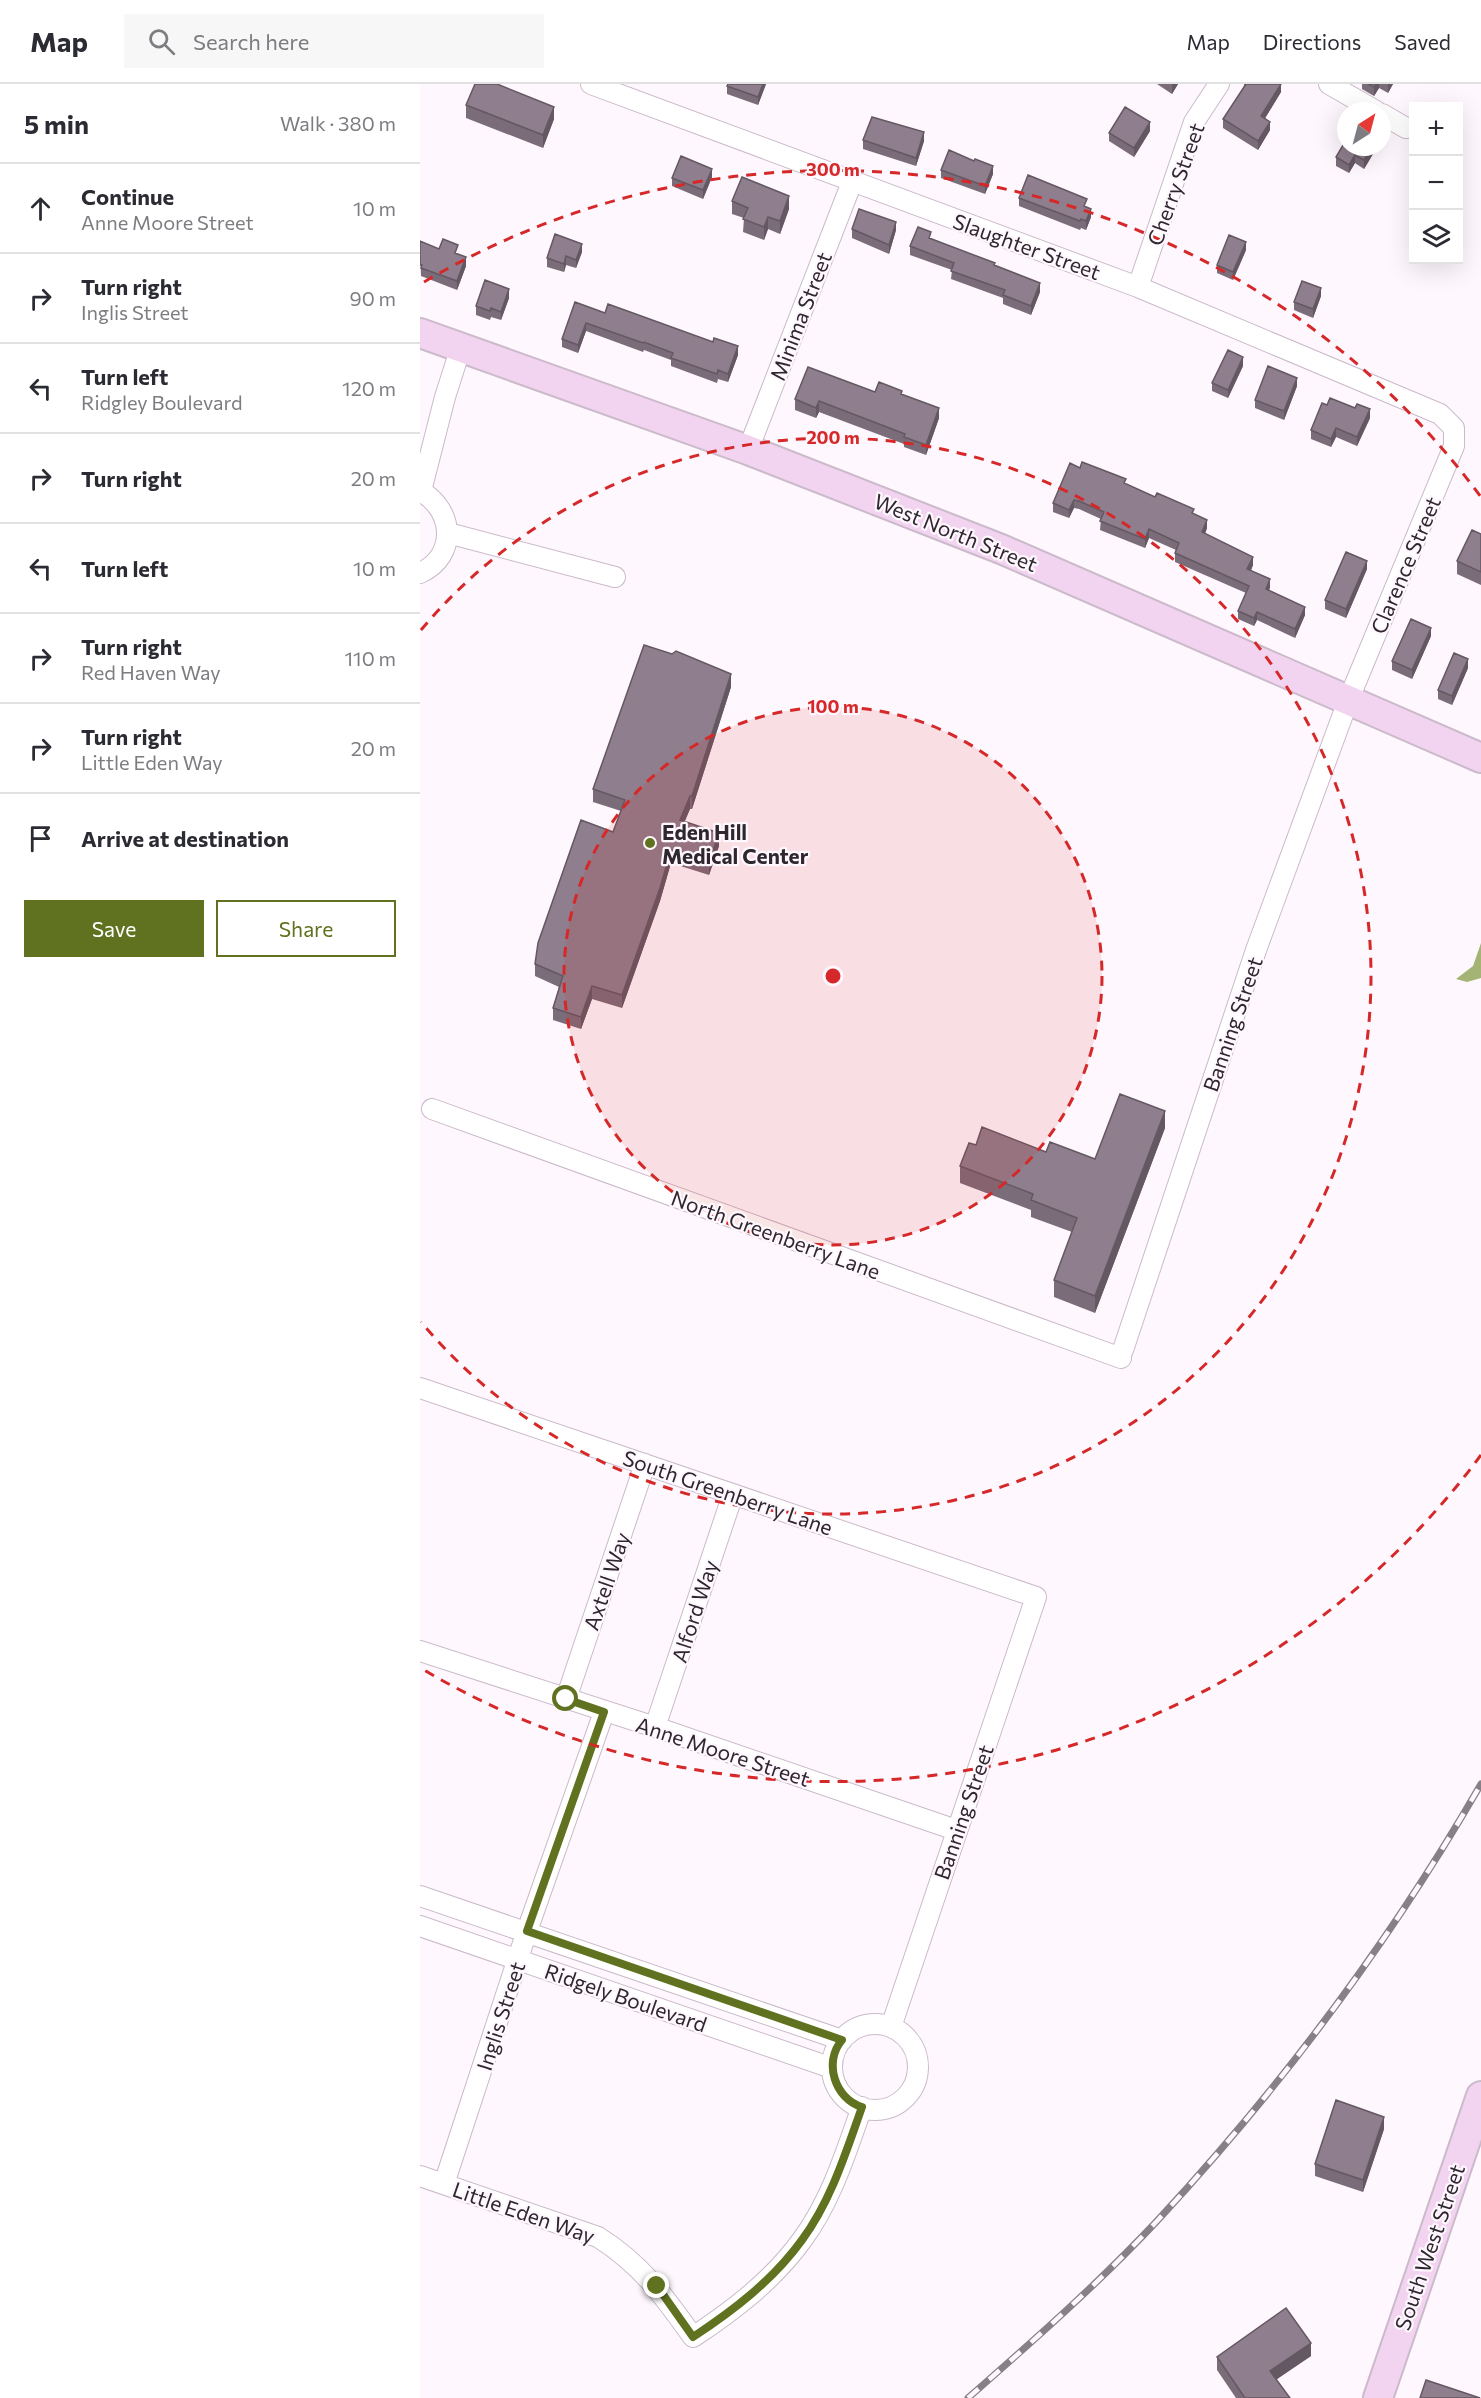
<!DOCTYPE html>
<meta charset="utf-8">
<style>
:root{--surface:#fff;--page:#f7f7f7;--text:#2b2b33;--muted:#7c7c81;--line:#e1e1e2;--accent:#607220}
body{margin:0;font-family:Commissioner,sans-serif;background:var(--page);color:var(--text)}
.controls{position:absolute;right:18px;top:18px;display:grid;overflow:hidden;border-radius:0px;box-shadow:0 6px 24px #0002}
.controls button{width:54px;height:54px;display:grid;place-items:center;padding:0;border:0;border-bottom:2px solid var(--line);background:var(--surface);color:var(--text);font:30px sans-serif}
.compass{position:absolute;left:917px;top:18px;width:54px;height:54px;border-radius:50%;background:var(--surface);box-shadow:0 6px 24px #0002;rotate:36deg}
.stop{position:absolute;width:18px;height:18px;margin:-14px;border:4px solid #607220;border-radius:50%;background:#fff}
.stop.end{background:#607220;border-color:#fff;box-shadow:0 2px 6px #0008}
.list{margin:0;padding:0;list-style:none}
h2{display:flex;justify-content:space-between;align-items:center;height:78px;margin:0;padding:0 24px;font-size:26px}
h2 small{font-size:20px;font-weight:400;color:var(--muted)}
.list li{display:grid;grid-template-columns:39px 1fr auto;gap:18px;align-items:center;box-sizing:border-box;height:90px;padding:0 24px;border-top:2px solid var(--line)}
.list b{display:block;font-size:22px;white-space:nowrap}
.list p{margin:0;font-size:20px;white-space:nowrap;color:var(--muted)}
.list em{font-size:20px;font-style:normal;color:var(--muted)}
.actions{display:flex;gap:12px;padding:18px 24px}
.actions a{flex:1;padding:14px 0;border:2px solid var(--accent);border-radius:0px;text-align:center;font-size:21px;color:var(--accent)}
.actions .main{background:var(--accent);color:#fff}
.icon{flex:none;width:33px;height:33px;fill:none;stroke:currentColor;stroke-width:2;stroke-linecap:round;stroke-linejoin:round}
.map{position:relative;flex:none;width:1061px;height:2314px;overflow:hidden}
header{display:flex;align-items:center;gap:36px;box-sizing:border-box;height:84px;padding:0 30px;background:var(--surface);border-bottom:2px solid var(--line)}
header strong{font-size:28px}
nav{display:flex;gap:33px;margin-inline-start:auto;font-size:21px}
.search{width:420px;height:54px;background:var(--page);display:flex;align-items:center;gap:15px;box-sizing:border-box;padding:0 21px;border-radius:0px;color:var(--muted);font-size:22px}
main{display:flex}
aside{flex:1;background:var(--surface)}
.map>svg:first-child{display:block}
.water{fill:#a3b474}
.lines{fill:none;stroke-linecap:round;stroke-linejoin:round}
.street-casing{stroke:#cbbaca;stroke-width:22}
.secondary-casing{stroke:#cbbaca;stroke-width:32}
.street{stroke:#fff;stroke-width:20}
.secondary{stroke:#f2d4f1;stroke-width:28}
.rail-casing{stroke:#878086;stroke-width:7}
.rail{stroke:#fef7fe;stroke-width:4.5;stroke-dasharray:14;stroke-linecap:butt}
.wall{fill:#7b6c79}
.shaded-wall{fill:#645863}
.building{fill:#8f7e8d;stroke:#645863;stroke-width:1.5}
.route{stroke:#607220;stroke-width:8}
.ring{fill:none;stroke:#d62828;stroke-width:3;stroke-dasharray:10 8}
.poi-dot{fill:#607220;stroke:#fef7fe;stroke-width:2}
.labels{text-anchor:middle;dominant-baseline:central;stroke-width:4.5;stroke-linejoin:round;paint-order:stroke}
.street-label{font-size:21px;fill:#2e272d;stroke:#fef7fe}
.poi-label{font-size:21px;font-weight:bold;fill:#2e272d;stroke:#fef7fe;text-anchor:start}
.centre{fill:#d62828;stroke:#fef7fe;stroke-width:3}
.ring-label{font-size:18px;text-anchor:middle;font-weight:bold;fill:#d62828;stroke:#fef7fe;stroke-width:4.5;stroke-linejoin:round;paint-order:stroke}
</style>
<header>
<strong>Map</strong>
<div class="search"><svg class="icon" aria-label="search" viewBox="0 0 24 24"><circle cx="10" cy="10" r="6"/><path d="M15 15l6 6"/></svg>Search here</div>
<nav><a>Map</a><a>Directions</a><a>Saved</a></nav>
</header>
<main>
<aside>
<h2>5 min<small>Walk · 380 m</small></h2>
<ul class="list">
<li><svg class="icon" aria-label="ahead" viewBox="0 0 24 24"><path d="M12 20V5M6 11l6-6 6 6"/></svg><div><b>Continue</b><p>Anne Moore Street</p></div><em>10 m</em></li>
<li><svg class="icon" aria-label="right" viewBox="0 0 24 24"><path d="M7 20v-9h11M14 6l5 5-5 5"/></svg><div><b>Turn right</b><p>Inglis Street</p></div><em>90 m</em></li>
<li><svg class="icon" aria-label="left" viewBox="0 0 24 24"><path d="M17 20v-9H6M10 6l-5 5 5 5"/></svg><div><b>Turn left</b><p>Ridgley Boulevard</p></div><em>120 m</em></li>
<li><svg class="icon" aria-label="right" viewBox="0 0 24 24"><path d="M7 20v-9h11M14 6l5 5-5 5"/></svg><div><b>Turn right</b></div><em>20 m</em></li>
<li><svg class="icon" aria-label="left" viewBox="0 0 24 24"><path d="M17 20v-9H6M10 6l-5 5 5 5"/></svg><div><b>Turn left</b></div><em>10 m</em></li>
<li><svg class="icon" aria-label="right" viewBox="0 0 24 24"><path d="M7 20v-9h11M14 6l5 5-5 5"/></svg><div><b>Turn right</b><p>Red Haven Way</p></div><em>110 m</em></li>
<li><svg class="icon" aria-label="right" viewBox="0 0 24 24"><path d="M7 20v-9h11M14 6l5 5-5 5"/></svg><div><b>Turn right</b><p>Little Eden Way</p></div><em>20 m</em></li>
<li><svg class="icon" aria-label="arrive" viewBox="0 0 24 24"><path d="M6 21V4h12l-3 4 3 4H6"/></svg><div><b>Arrive at destination</b></div></li>
</ul>
<div class="actions"><a class="main">Save</a><a>Share</a></div>
</aside>
<div class="map">
<svg width="1061" height="2314" viewBox="0 0 1061 2314">
<rect width="100%" height="100%" fill="#fef7fe"/>
<path class="water" d="M1061,859V894L1047,898L1036,895L1053,882Z"/>
<g class="lines">
<defs>
<path id="street" d="M171,0L718,203L1020,330L1034,344V362L928,617L836,866L703,1266
M909,0L956,27
M962,30L986,44
M718,203L774,38L799,0
M328,366L432,98
M0,407C34,425 38,472 0,489
M1,407L25,313L41,263
M28,449L195,493
M12,1025L701,1274
M0,1304L616,1513L471,1943
M0,1567L235,1643L536,1746
M146,1615L225,1380
M235,1643L313,1410
M0,1812L422,1956
M0,1842L412,1984
M412 1983a43 43 0 1 1 86 0a43 43 0 1 1-86 0Z
M0,2092L178,2153C221,2180 244,2212 273,2253C314,2226 353,2196 382,2156C411,2117 426,2068 442,2023
M24,2100L107,1847L184,1628"/>
<path id="secondary" d="M0,249L328,366L581,465L1061,674
M958,2314L1061,2012"/>
</defs>
<use href="#street" class="street-casing"/>
<use href="#secondary" class="secondary-casing"/>
<use href="#street" class="street"/>
<use href="#secondary" class="secondary"/>
<defs>
<path id="rail" d="M548,2314C613,2257 678,2200 737,2137C861,2003 970,1858 1061,1700"/>
</defs>
<use href="#rail" class="rail-casing"/>
<use href="#rail" class="rail"/>
</g>
<path class="wall" d="M346,0L338,21L307,10V2Z
M737,0H758L752,10Z
M824,0H861V8L845,34L850,46L838,66L803,44V35L824,2Z
M942,0H973L968,9L959,4L954,12L942,5Z
M46,21L134,35L123,64L46,34Z
M730,47L714,73L689,57V49Z
M443,56L504,57L496,82L443,65Z
M956,63V65L944,85L935,79L929,89L916,82V73Z
M521,86L573,90L565,110L521,94Z
M292,93L283,115L252,102V94Z
M599,114L671,133L666,146L661,144L660,146L599,122Z
M312,117L369,125L360,150L348,145L344,156L323,148L324,134L312,130Z
M432,145L476,146L469,170L432,154Z
M511,154L575,182L620,208L611,231L583,220V214L531,195L532,186L490,171V162Z
M0,157L19,165L38,170L46,182L37,206L1,192Z
M826,166L813,196L797,189V181Z
M162,168L156,184L146,181L144,188L127,183V174Z
M901,212L893,234L874,226V218Z
M89,214L81,236L71,233L70,236L56,231V222Z
M155,218L185,229L318,271L308,298L298,295L297,299L251,282V276L224,266L223,268L166,247L158,269L142,263V255Z
M823,282L808,314L792,307V299Z
M877,302L864,336L835,324V316Z
M455,308L482,310L519,334L506,371L484,363V360L399,328L396,334L375,326V315Z
M950,334L937,362L916,353L911,363L891,355V346Z
M660,384L706,400L774,430L787,444L785,450L833,481L831,487L850,503L849,507L885,531L875,554L837,536L834,542L818,535V527L826,509L755,478V469L756,466L729,454L725,464L680,446L681,435L659,425L654,424L649,434L633,428V419Z
M1061,450V501L1037,490V477Z
M947,485L926,534L905,525V516Z
M1011,552L992,595L972,586V577Z
M1048,584L1032,621L1018,615V606Z
M311,603L272,725H270L264,738L299,762L289,791L251,779L240,817L202,924L172,915L161,945L133,936V924L139,903L115,892V880L193,748L201,727L173,718V705Z
M745,1044L675,1229L634,1213V1196L652,1148L611,1133V1126L540,1099V1082L556,1061L626,1068L675,1075Z
M964,2045L943,2108L895,2092V2080Z
M891,2272L856,2295L870,2314H816L797,2286V2273Z"/>
<path class="shaded-wall" d="M343,0H346L338,21V13Z
M752,0H758L752,10Z
M861,0V8L841,41V32Z
M956,0H959V4L954,12V3Z
M968,0H973L968,9Z
M134,23V35L123,64V51Z
M730,38V47L714,73V64Z
M850,38V46L838,66V57Z
M504,48V57L496,82V74Z
M952,63H956V65L944,85V76Z
M935,71V79L929,89V81Z
M573,82V90L565,110V102Z
M292,85V93L283,115V106Z
M369,112V125L360,150V137Z
M671,125V133L666,146V137Z
M348,133V145L344,156V143Z
M476,138V146L469,170V161Z
M826,158V166L813,196V188Z
M162,160V168L156,184V176Z
M146,172V181L144,188V180Z
M46,173V182L37,206V197Z
M620,199V208L611,231V222Z
M901,204V212L893,234V225Z
M89,205V214L81,236V228Z
M166,239V247L158,269V261Z
M318,262V271L308,298V290Z
M823,273V282L808,314V306Z
M877,294V302L864,336V327Z
M399,317V328L396,334V324Z
M519,324V334L506,371V361Z
M950,325V334L937,362V353Z
M916,344V353L911,363V355Z
M654,416V424L649,434V426Z
M787,436V444L782,457V448Z
M729,445V454L725,464V455Z
M833,473V481L827,494V485Z
M947,477V485L926,534V525Z
M850,495V503L846,514V505Z
M885,523V531L875,554V545Z
M837,528V536L834,542V534Z
M1011,544V552L992,595V586Z
M1048,575V584L1032,621V612Z
M311,590V603L272,725V712Z
M270,712V725L260,749V736Z
M299,749V762L289,791V778Z
M251,766V779L240,817L202,924V911Z
M172,902V915L161,945V933Z
M745,1027V1044L675,1229V1212Z
M964,2033V2045L943,2108V2096Z
M891,2259V2272L850,2300V2287Z"/>
<path class="building" d="M55,0H77L134,23L123,51L46,21Z
M308,0H343L338,13L307,2Z
M826,0H861L841,32L850,38L838,57L803,35Z
M948,0H956L954,3Z
M705,23L730,38L714,64L689,49Z
M452,33L504,48L496,74L443,56Z
M926,56V63H952L944,76L935,71L929,81L916,73Z
M529,66L554,77L555,75L573,82L565,102L521,86Z
M261,72L292,85L283,106L252,94Z
M608,91L667,115L664,122L671,125L666,137L661,135L660,137L599,114Z
M322,93L369,112L360,137L348,133L344,143L323,135L328,124L312,117Z
M439,125L476,138L469,161L432,145Z
M498,143L511,148L509,154L575,179L574,181L620,199L611,222L583,211L585,206L531,187L534,179L490,162Z
M135,150L162,160L156,176L146,172L144,180L127,174Z
M809,151L826,158L813,188L797,181Z
M23,155L38,161L35,169L46,173L37,197L1,184L2,181H0V157L19,165Z
M65,196L89,205L81,228L71,224L70,227L56,222Z
M882,197L901,204L893,225L874,218Z
M155,218L185,229L188,220L293,258L294,254L318,262L308,290L298,286L297,290L251,274L253,269L224,258L223,259L166,239L158,261L142,255Z
M808,266L823,273L808,306L792,299Z
M848,282L877,294L864,327L835,316Z
M388,283L455,308L459,298L482,307L481,310L519,324L506,361L484,353L485,350L399,317L396,324L375,315Z
M910,314L935,324L937,320L950,325L937,353L916,344L911,355L891,346L902,319L907,321Z
M662,378L706,395L704,399L735,413L737,409L774,425L772,429L787,436L782,448L833,473L827,485L850,495L846,505L885,523L875,545L837,528L834,534L818,527L829,502L755,469L759,459L729,445L725,455L680,437L684,428L659,417L654,416L649,426L633,419L650,379L660,384Z
M1052,446L1061,450V488L1037,477Z
M926,468L947,477L926,525L905,516Z
M991,535L1011,544L992,586L972,577Z
M224,561L252,570L256,567L311,590L272,712H270L260,736L299,749L289,778L251,766L240,804L202,911L172,902L161,933L133,924L143,892L115,880L118,859L161,736L193,748L205,716L173,705Z
M1034,569L1048,575L1032,612L1018,606Z
M700,1010L745,1027L675,1212L634,1196L657,1134L611,1116L613,1110L540,1082L549,1059L556,1061L562,1043L626,1068L630,1058L675,1075Z
M916,2016L964,2033L943,2096L895,2080Z
M866,2224L891,2259L850,2287L870,2314H825L797,2273Z
M1006,2296L1060,2314H1000Z"/>
<g class="lines">
<path class="route" d="M146,1615L184,1628L107,1847L422,1956C403,1978 415,2015 442,2023C426,2068 411,2117 382,2156C353,2196 314,2226 273,2253L237,2202"/>
</g>
<circle cx="413" cy="892" r="269" fill="#d62828" fill-opacity=".12"/>
<g class="ring">
<circle cx="413" cy="892" r="269"/>
<path d="M1 546A538 538 0 1 1 1 1238"/>
<path d="M1061 1371A806 806 0 0 1 4 1586M4 198A806 806 0 0 1 1061 413"/>
</g>
<circle class="poi-dot" cx="230" cy="759" r="6"/>
<g class="labels">
<g class="street-label">
<text transform="translate(755 100) rotate(-70)">Cherry Street</text>
<text transform="translate(607 162) rotate(20)">Slaughter Street</text>
<text transform="translate(380 232) rotate(-69)">Minima Street</text>
<text transform="translate(536 448) rotate(22)">West North Street</text>
<text transform="translate(985 481) rotate(-67)">Clarence Street</text>
<text transform="translate(812 940) rotate(-71)">Banning Street</text>
<text transform="translate(356 1150) rotate(20)">North Greenberry Lane</text>
<text transform="translate(308 1408) rotate(19)">South Greenberry Lane</text>
<text transform="translate(186 1497) rotate(-71)">Axtell Way</text>
<text transform="translate(274 1527) rotate(-72)">Alford Way</text>
<text transform="translate(303 1667) rotate(18)">Anne Moore Street</text>
<text transform="translate(543 1728) rotate(-71)">Banning Street</text>
<text transform="translate(206 1913) rotate(19)">Ridgely Boulevard</text>
<text transform="translate(80 1932) rotate(-72)">Inglis Street</text>
<text transform="translate(104 2128) rotate(19)">Little Eden Way</text>
<text transform="translate(1009 2163) rotate(-71)">South West Street</text>
</g>
<g class="poi-label">
<text x="242" y="747">Eden Hill<tspan x="242" dy="24">Medical Center</tspan></text>
</g>
</g>
<circle cx="413" cy="892" r="9" class="centre"/>
<g class="ring-label">
<text x="413" y="92">300 m</text>
<text x="413" y="360">200 m</text>
<text x="413" y="629">100 m</text>
</g>
</svg>
<div class="controls">
<button>+</button>
<button>−</button>
<button><svg class="icon" aria-label="layers" viewBox="0 0 24 24"><path d="M12 4l9 5-9 5-9-5zM3 14l9 5 9-5"/></svg></button>
</div>
<svg class="compass" viewBox="-18 -18 36 36"><path d="M0-13l5 13h-10z" fill="#e53935"/><path d="M0 13l5-13h-10z" fill="#7c7c81"/></svg>
<div class="stop" style="left:146px;top:1615px"></div>
<div class="stop end" style="left:237px;top:2202px"></div>
</div>
</main>
